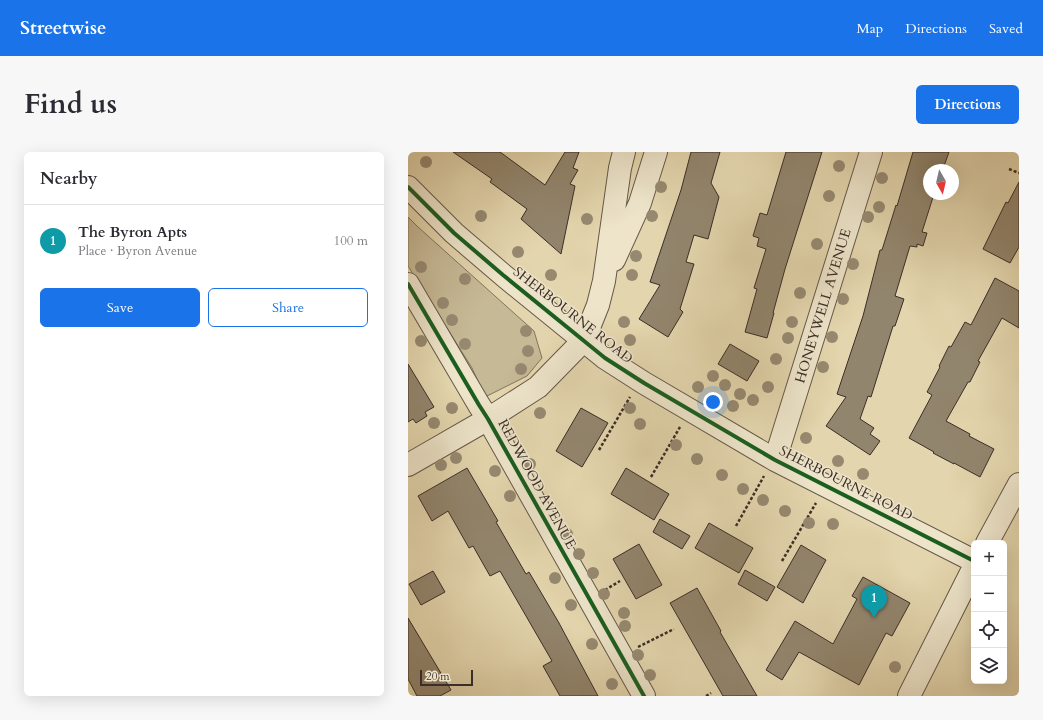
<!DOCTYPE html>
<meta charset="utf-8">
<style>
:root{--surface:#fff;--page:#f7f7f7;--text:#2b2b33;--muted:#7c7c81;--line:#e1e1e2;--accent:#1a73e8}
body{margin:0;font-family:Cardo,serif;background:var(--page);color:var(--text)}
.controls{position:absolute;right:12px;bottom:12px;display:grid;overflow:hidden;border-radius:6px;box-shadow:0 4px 16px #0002}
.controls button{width:36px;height:36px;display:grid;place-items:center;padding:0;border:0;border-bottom:1px solid var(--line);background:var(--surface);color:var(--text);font:20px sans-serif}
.compass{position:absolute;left:515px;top:12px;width:36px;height:36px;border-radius:50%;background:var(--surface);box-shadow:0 4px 16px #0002;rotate:172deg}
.scale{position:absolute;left:12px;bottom:10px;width:53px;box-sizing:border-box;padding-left:4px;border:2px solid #3b2e28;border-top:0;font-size:11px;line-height:14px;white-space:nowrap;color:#3b2e28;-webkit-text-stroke:3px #ede4ca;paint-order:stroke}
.you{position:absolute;left:305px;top:250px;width:14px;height:14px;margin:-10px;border:3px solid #fff;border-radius:50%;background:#1a73e8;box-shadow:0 0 0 6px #1a73e833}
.badge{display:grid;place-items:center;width:26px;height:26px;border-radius:50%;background:var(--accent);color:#fff;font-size:13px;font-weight:700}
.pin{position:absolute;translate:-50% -33px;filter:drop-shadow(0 1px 2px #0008)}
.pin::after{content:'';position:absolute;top:21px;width:14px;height:12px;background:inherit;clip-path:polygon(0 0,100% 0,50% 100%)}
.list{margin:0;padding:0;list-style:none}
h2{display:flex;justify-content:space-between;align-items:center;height:52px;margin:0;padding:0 16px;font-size:17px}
h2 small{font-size:13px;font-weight:400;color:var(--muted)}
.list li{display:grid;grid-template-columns:26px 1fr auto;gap:12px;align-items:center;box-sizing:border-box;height:72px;padding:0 16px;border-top:1px solid var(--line)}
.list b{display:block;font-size:15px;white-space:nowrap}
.list p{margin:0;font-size:13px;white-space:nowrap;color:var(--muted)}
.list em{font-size:13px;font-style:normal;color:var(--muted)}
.actions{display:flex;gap:8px;padding:12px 16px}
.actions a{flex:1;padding:9px 0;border:1px solid var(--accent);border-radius:6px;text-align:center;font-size:14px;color:var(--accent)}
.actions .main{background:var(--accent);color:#fff}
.icon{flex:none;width:22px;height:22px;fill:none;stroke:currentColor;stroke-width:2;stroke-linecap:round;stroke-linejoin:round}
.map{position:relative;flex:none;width:611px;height:544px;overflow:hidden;border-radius:6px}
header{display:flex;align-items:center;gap:24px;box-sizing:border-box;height:56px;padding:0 20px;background:var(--accent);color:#fff}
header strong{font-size:19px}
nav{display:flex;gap:22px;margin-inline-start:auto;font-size:14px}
.intro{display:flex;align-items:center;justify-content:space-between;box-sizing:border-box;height:96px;padding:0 24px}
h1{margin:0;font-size:28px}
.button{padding:10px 18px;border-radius:6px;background:var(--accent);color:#fff;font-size:14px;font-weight:700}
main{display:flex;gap:24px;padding:0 24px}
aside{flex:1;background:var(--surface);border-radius:6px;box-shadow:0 4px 16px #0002}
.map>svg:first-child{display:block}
.green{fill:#c6b996;stroke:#80745f}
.building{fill:#92856d;stroke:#3b2e28}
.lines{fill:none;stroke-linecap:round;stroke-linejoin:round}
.minor-casing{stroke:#655849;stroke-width:24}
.path{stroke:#3b2e28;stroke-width:2.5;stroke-dasharray:3 2;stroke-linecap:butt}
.minor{stroke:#ede4ca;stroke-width:22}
.cycleway-casing{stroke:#ede4ca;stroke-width:6}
.cycleway{stroke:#1b5e20;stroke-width:4}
.tree{fill:#968970}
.labels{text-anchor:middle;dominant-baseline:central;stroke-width:3;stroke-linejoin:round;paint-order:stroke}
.street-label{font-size:14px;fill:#3b2e28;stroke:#ede4ca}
</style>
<header>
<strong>Streetwise</strong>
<nav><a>Map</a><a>Directions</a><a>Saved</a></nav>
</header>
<div class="intro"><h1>Find us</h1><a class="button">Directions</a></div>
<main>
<aside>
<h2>Nearby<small></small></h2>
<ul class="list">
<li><span class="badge" style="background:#0f9aa8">1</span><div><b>The Byron Apts</b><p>Place · Byron Avenue</p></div><em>100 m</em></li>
</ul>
<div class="actions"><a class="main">Save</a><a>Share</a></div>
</aside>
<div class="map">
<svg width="611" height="544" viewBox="0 0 611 544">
<rect width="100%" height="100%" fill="#e3d5ad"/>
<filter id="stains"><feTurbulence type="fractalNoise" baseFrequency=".005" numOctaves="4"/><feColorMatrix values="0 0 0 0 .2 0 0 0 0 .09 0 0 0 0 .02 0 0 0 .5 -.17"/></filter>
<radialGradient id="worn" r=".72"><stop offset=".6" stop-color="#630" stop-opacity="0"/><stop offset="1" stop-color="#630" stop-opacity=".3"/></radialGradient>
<path class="green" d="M0,65L10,75L126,179L134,206L119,224L77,245L64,216L0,114Z"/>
<path class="building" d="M45,0H92L137,33L157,0H171L165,16L170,18L162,32L167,34L153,102L113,67L119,57L82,30L84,27Z
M283,0H312L303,31L311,45L300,87L286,83L278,110L286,112L272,157L275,160L260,185L231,167L252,133L242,130L273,38Z
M378,0H414L377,117L365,161H366L359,186L337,180L349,137L346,136L358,97L349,94L351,86L345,84L352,61L359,63Z
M505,0H541L535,17L521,18V42H526L514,80L519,81L515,94L509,92V95L502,94L487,144L496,147L487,174H485L463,245L460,244L452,267L466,276L462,282L472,289L462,303L418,274L438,245L429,242L455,164L472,98H474L488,53L489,54Z
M611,30V95L602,111L575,97L598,50L600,51Z
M587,126L611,139V176L594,166L570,209L572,210L562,230H560L538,269L562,282L561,284L586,297L572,325L546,311V312L525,301L526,300L501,286L524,243L519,240L532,215L531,214L541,194L543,195L557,170L563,173Z
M322,192L351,209L339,229L310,212Z
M0,212L26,255L17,260L19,264L8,271L5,267L0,270Z
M173,256L200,271L174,315L148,299Z
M59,316L90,369L88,370L118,422L121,420L151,471L190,544H152L135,514L144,509L92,419L82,424L65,394L61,396L40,359L24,369L10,344Z
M218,316L261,342L246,368L203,342Z
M252,367L282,384L274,397L245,380Z
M301,371L345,396L331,421L287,396Z
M231,392L254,433L228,447L205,407Z
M393,393L418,408L395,451L369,435Z
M337,418L367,435L359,449L330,432Z
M25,419L37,440L13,453L1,432Z
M455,425L502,451L484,484L478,481L451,533L391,500L374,528L358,518L387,469L425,492L449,447L444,444Z
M289,436L313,479L312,480L349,544H315L262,451Z
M0,466L43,538L32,544H9L0,527Z"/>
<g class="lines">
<defs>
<path id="minor" d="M0,35L46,81L95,123L197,206L236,231L367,308L566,409
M206,108L232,51L248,0
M0,132L71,253L80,267L236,544
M367,308L463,0
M0,313L80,267L130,235L176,188L190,153L196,129L212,16L216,0
M579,391L611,332
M501,544L566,415"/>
</defs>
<use href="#minor" class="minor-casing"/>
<path class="path" d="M601,17L611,21
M191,298L222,245
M243,325L272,275
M328,374L356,324
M374,409L408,351
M197,438L212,429
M230,495L266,477
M298,544L303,541"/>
<use href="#minor" class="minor"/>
<defs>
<path id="cycleway" d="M0,35L46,81L95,123L197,206L236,231L367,308L566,409
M0,132L71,253L80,267L236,544"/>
</defs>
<use href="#cycleway" class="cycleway-casing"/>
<use href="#cycleway" class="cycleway"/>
</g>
<g class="tree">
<circle cx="18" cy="10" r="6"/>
<circle cx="431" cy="14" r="6"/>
<circle cx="474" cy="26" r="6"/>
<circle cx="253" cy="35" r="6"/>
<circle cx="421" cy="44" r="6"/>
<circle cx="471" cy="55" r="6"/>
<circle cx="73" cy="64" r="6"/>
<circle cx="244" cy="64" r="6"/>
<circle cx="460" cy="65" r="6"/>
<circle cx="179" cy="67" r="6"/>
<circle cx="409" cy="92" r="6"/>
<circle cx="110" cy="100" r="6"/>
<circle cx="228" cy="104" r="6"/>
<circle cx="445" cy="112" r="6"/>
<circle cx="13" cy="115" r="6"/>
<circle cx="143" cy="123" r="6"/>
<circle cx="224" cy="123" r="6"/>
<circle cx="57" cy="127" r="6"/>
<circle cx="392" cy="141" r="6"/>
<circle cx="435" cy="147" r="6"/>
<circle cx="35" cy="151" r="6"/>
<circle cx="44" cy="168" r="6"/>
<circle cx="216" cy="170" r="6"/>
<circle cx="384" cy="170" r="6"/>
<circle cx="118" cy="179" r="6"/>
<circle cx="424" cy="185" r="6"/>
<circle cx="380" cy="186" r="6"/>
<circle cx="222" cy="188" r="6"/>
<circle cx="13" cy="189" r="6"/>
<circle cx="57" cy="192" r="6"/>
<circle cx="120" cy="199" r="6"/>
<circle cx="368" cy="207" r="6"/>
<circle cx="415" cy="215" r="6"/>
<circle cx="113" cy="217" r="6"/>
<circle cx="305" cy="224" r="6"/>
<circle cx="317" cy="233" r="6"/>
<circle cx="290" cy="235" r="6"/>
<circle cx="360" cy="235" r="6"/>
<circle cx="332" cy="242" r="6"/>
<circle cx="345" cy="248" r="6"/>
<circle cx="325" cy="254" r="6"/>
<circle cx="44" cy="256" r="6"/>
<circle cx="222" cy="256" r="6"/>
<circle cx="132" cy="261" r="6"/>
<circle cx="26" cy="271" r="6"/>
<circle cx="232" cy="272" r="6"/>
<circle cx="398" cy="286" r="6"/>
<circle cx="268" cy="293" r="6"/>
<circle cx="48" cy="306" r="6"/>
<circle cx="289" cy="307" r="6"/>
<circle cx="430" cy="309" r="6"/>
<circle cx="122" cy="312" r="6"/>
<circle cx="33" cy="313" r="6"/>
<circle cx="87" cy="319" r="6"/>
<circle cx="455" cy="322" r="6"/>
<circle cx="314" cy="323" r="6"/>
<circle cx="335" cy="337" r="6"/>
<circle cx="102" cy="344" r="6"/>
<circle cx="355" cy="348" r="6"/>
<circle cx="377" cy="359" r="6"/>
<circle cx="401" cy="371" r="6"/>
<circle cx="425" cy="372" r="6"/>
<circle cx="159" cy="382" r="6"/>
<circle cx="171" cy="402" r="6"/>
<circle cx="185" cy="421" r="6"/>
<circle cx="147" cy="426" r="6"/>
<circle cx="196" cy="442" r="6"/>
<circle cx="163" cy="453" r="6"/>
<circle cx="216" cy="461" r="6"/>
<circle cx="217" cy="474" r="6"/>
<circle cx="184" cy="492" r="6"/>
<circle cx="230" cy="503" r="6"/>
<circle cx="487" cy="515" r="6"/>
<circle cx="242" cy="523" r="6"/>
<circle cx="204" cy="532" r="6"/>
</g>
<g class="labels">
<g class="street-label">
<text transform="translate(415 154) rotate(-73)">HONEYWELL AVENUE</text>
<text transform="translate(165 163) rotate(38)">SHERBOURNE ROAD</text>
<text transform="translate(438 331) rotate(27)">SHERBOURNE ROAD</text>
<text transform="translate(129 332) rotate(61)">REDWOOD AVENUE</text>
</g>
</g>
<rect width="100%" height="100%" filter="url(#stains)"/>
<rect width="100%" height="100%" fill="url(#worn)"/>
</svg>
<div class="controls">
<button>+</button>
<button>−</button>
<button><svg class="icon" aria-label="locate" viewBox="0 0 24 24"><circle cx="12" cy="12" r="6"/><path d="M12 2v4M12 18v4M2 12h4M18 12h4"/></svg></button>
<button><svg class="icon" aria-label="layers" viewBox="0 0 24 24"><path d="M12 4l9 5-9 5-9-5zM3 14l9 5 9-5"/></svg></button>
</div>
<svg class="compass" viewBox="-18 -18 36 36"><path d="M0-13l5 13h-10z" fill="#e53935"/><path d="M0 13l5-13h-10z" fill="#7c7c81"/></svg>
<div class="scale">20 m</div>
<div class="you"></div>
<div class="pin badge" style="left:466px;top:466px;background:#0f9aa8">1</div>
</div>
</main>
